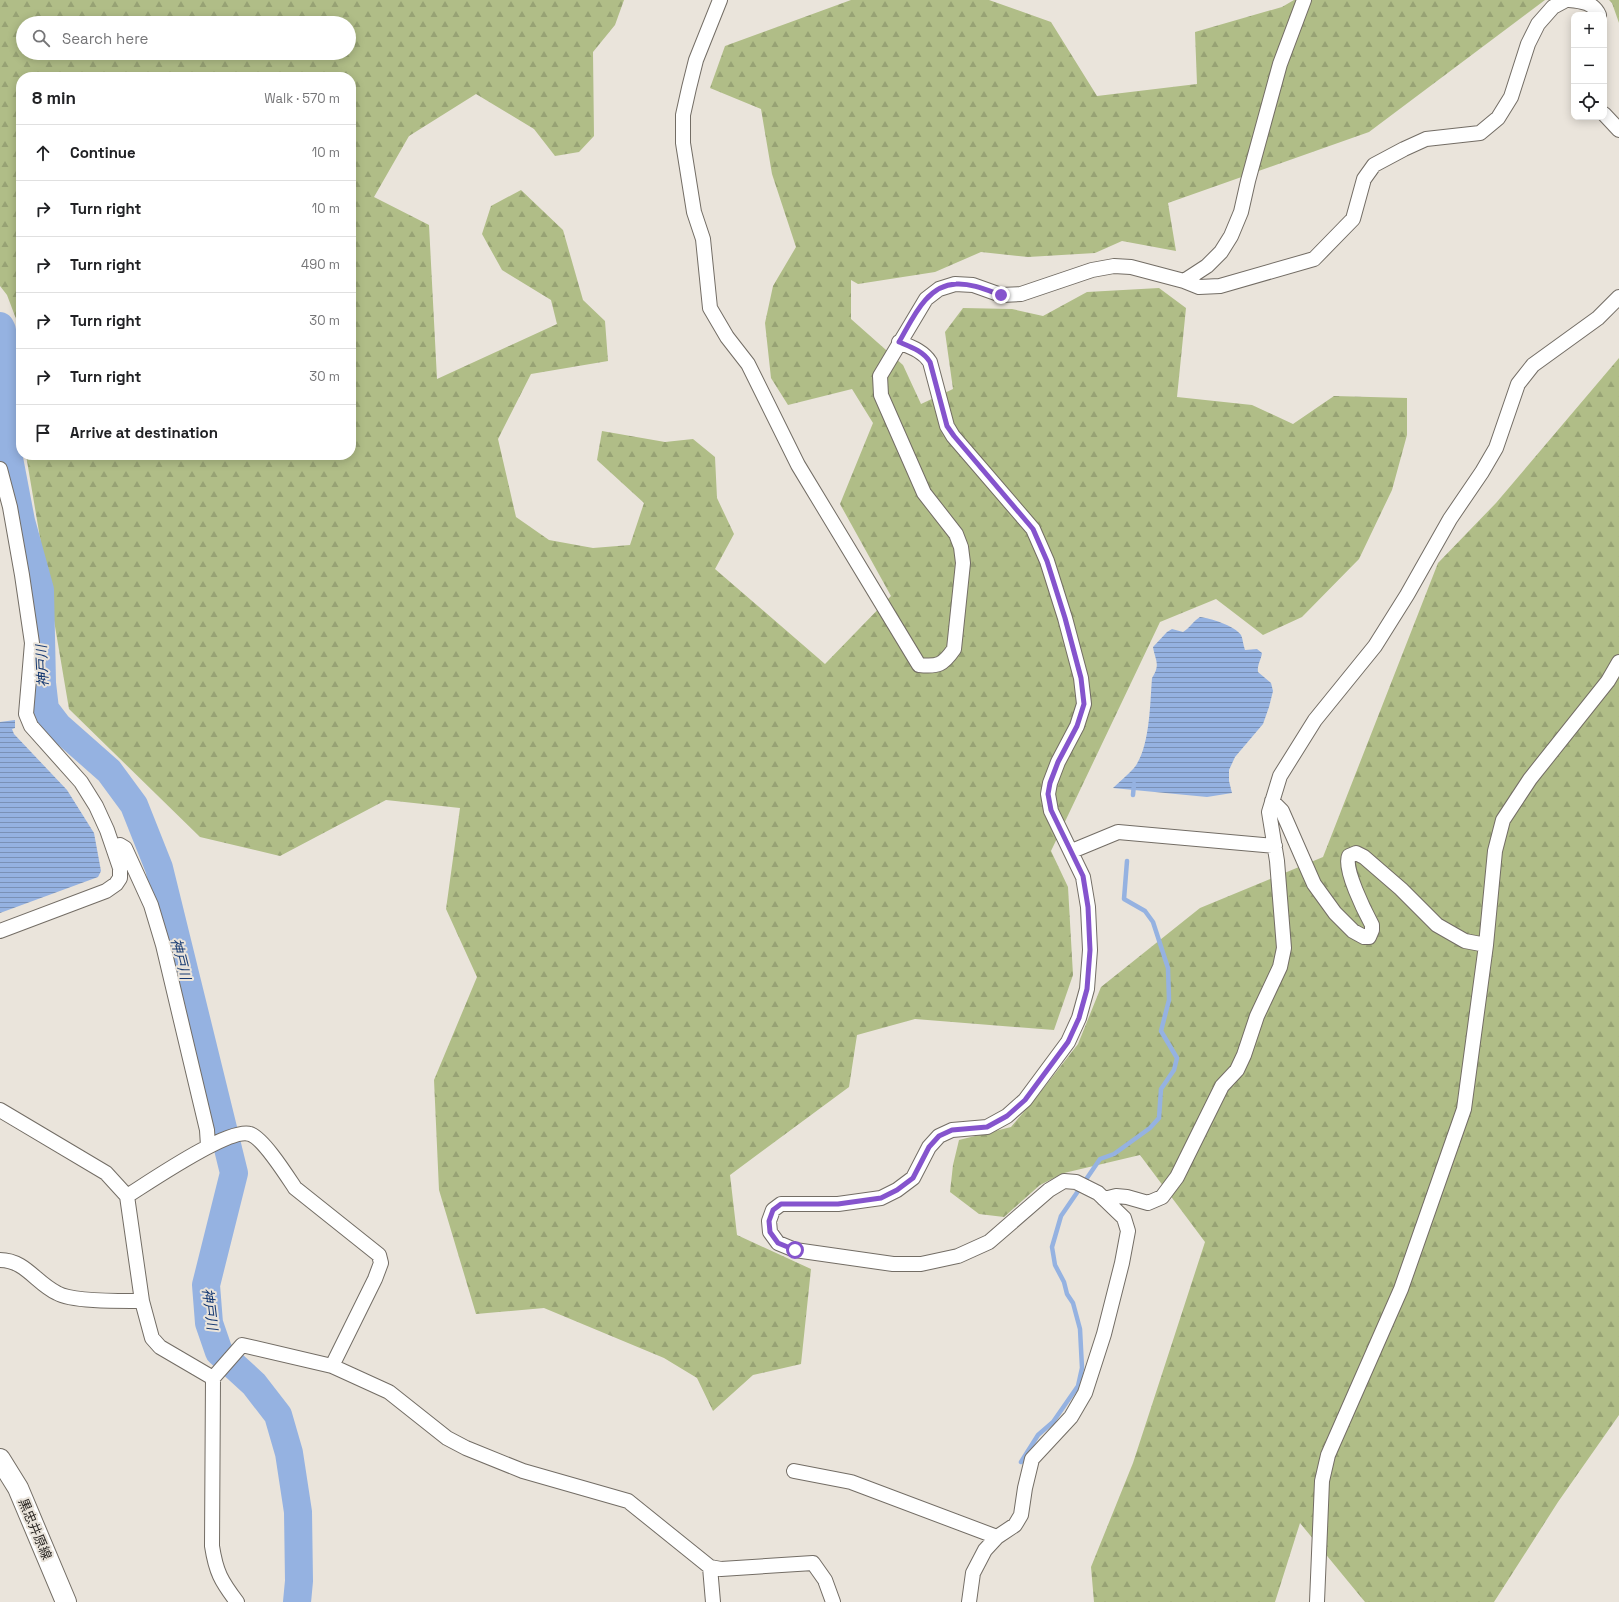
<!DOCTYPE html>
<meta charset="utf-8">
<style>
:root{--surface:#fff;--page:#f2f2f2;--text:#202124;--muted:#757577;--line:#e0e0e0}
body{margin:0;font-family:"Space Grotesk","Noto Sans JP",sans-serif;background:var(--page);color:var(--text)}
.controls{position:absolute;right:12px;top:12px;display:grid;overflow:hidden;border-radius:8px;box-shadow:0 2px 10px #0003}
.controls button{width:36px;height:36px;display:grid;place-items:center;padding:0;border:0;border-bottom:1px solid var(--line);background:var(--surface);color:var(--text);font:20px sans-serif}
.stop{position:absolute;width:12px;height:12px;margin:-9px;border:3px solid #8554cd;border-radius:50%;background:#fff}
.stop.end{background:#8554cd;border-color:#fff;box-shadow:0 1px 4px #0008}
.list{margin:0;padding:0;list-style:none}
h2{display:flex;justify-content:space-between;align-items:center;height:52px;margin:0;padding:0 16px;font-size:17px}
h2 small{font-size:13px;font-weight:400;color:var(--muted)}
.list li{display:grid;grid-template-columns:26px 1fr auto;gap:12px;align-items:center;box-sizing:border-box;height:56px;padding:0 16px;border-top:1px solid var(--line)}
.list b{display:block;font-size:15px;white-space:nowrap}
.list em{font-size:13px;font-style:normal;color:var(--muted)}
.icon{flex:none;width:22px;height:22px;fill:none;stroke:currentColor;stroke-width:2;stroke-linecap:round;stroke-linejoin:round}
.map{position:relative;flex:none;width:1619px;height:1602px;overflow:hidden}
.search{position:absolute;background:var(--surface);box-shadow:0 2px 10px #0003;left:16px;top:16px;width:340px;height:44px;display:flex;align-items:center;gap:10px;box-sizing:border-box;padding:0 14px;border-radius:22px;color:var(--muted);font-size:15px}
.panel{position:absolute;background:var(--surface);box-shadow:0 2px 10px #0003;left:16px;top:72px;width:340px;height:388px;border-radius:16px}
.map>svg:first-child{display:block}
.forest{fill:url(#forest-firs);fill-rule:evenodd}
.water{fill:url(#water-rules)}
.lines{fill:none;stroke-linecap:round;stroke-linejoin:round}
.stream{stroke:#95b2e1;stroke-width:4.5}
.river{stroke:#95b2e1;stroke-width:28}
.minor-casing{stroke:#736d65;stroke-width:16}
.secondary-casing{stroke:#736d65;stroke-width:22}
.minor{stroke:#fff;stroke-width:14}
.secondary{stroke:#fff;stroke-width:20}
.route{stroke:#8554cd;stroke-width:5}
.labels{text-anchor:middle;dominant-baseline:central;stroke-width:4;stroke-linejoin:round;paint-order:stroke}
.street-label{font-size:13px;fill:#282522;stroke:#eae4db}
.water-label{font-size:14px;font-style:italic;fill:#173a72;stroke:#eae4db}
</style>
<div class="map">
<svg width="1619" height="1602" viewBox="0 0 1619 1602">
<defs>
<pattern id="forest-firs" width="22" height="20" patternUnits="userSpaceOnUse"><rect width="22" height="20" fill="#b0bd87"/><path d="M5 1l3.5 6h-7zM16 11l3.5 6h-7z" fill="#97a274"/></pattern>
<pattern id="water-rules" width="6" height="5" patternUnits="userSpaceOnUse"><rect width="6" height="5" fill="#95b2e1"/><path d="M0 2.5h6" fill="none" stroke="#7a91b6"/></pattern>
</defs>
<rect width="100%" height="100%" fill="#eae4db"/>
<path class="forest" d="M0,0H624L615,25L593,52L594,136L579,152L555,156L534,129L476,94L409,136L374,197L429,225L437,379L557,324L551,300L502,270L482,234L491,206L521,190L563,230L583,300L605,321L608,361L531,374L498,439L516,517L549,540L593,548L630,545L644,503L597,460L602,431L665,442L693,439L715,457L717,498L734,534L715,569L825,664L891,596L840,504L873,423L852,389L788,405L771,378L765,323L773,286L796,247L772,174L761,109L710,88L725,46L851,0H989L1051,22L1097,96L1197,84L1195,32L1282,7L1294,0H1545L1369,132L1168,203L1176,251L1122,241L1095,253L1028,257L981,252L935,272L858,284L851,280V319L903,365L921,404L953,389L945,332L963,308L1012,309L1043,316L1087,292L1159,288L1186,308L1177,397L1252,405L1293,424L1334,396L1407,398V435L1392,490L1359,559L1302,617L1263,635L1216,599L1160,622L1051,851L1068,887L1073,975L1054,1030L915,1019L857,1035L849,1087L730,1175L737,1235L811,1269L801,1364L753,1375L713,1411L697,1378L664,1358L544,1308L476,1314L439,1190L434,1080L477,977L446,909L460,808L386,800L280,856L200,837L69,709L26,455H351V77H21V332L7,295L0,286ZM23,23H349V53H23Z
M1609,0H1619V23L1612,3Z
M1619,358V1415L1558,1502L1494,1602H1365L1300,1523L1275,1602H1094L1091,1567L1133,1463L1205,1242L1140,1155L1064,1173L1040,1185L1004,1217L979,1214L950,1192L953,1165L959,1140L1011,1127L1039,1094L1078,1044L1101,987L1200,908L1323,857L1438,563L1496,503Z"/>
<path class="water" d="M1200,617C1210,618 1235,626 1241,635C1243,639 1243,645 1245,650L1257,649L1262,653C1261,660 1257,665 1258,672L1271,683L1273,691L1269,707L1263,724L1235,757L1229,770V781L1232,793L1207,797L1113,788C1120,781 1128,775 1134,768C1150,748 1150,704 1152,678C1161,664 1155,660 1153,647L1167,632L1172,629L1183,632C1190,628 1193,621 1200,617Z
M15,720V728L12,729L14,734L67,790L94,833L101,871L98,877L0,913V722Z"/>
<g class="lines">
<path class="stream" d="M1133,795L1134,784
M1021,1462L1038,1435L1053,1422L1078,1386L1082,1368L1080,1329L1073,1303L1067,1294L1064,1282L1055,1265L1052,1247L1061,1216L1100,1159L1114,1154L1150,1128L1159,1118L1161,1089L1174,1070L1177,1058L1161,1031L1169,1000L1168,968L1153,922L1145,911L1124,899L1127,861"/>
<path class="river" d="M0,326L2,330L7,393L8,453L21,521L40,590L42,683L45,709L58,726L109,771L134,805L159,868L234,1173L206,1285L209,1323L219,1352L254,1384L278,1415L289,1453L298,1512L299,1581L297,1602"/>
<defs>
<path id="minor" d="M720,0L696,60L689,88L683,115V143L694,212L703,239L710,308L727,337L748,364L798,465L919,665C938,667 943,665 954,649L963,563L961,547L956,534L924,493L881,395L880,376L926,299L939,289L955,284L973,285L1001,295L1021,294L1092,270L1114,266L1131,267L1184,281L1199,287L1220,286L1314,259L1353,219L1364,179L1374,165L1404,149L1426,139L1480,133L1498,118L1511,97L1528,44L1538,24L1553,7L1566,0
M1569,0C1582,1 1594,3 1599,15
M1604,114L1619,130
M1184,281L1207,266L1221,252L1231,236L1241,212L1248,181L1280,64L1304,0
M899,342C911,347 923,351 930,362L947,426L953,436L1033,529L1047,561L1065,618L1081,678L1084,704L1077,726L1058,762L1050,783L1048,794L1051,811L1083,877L1088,907L1090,950L1087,989L1079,1018L1068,1042L1025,1100L1007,1116L987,1127L952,1130L939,1136L929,1147L913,1178L897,1190L881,1198L838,1204H781L773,1210L769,1221L770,1232L778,1243L795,1250L893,1264H921L958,1256L989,1242L1049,1190L1064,1181L1076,1182L1098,1193L1124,1218L1128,1231L1122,1263L1104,1334L1085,1393L1071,1417L1032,1459L1025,1488L1021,1515L1015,1525L997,1537L985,1550L973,1573L969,1602
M0,469L10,507L22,575L32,643L26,714L31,726L81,782L96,806L107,830L120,868V878L116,884L106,891L0,931
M1272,801L1282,811L1314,884L1335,913L1353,931L1364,937H1369L1372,930V925C1365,912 1343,868 1349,856L1356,853L1364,857L1401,889L1437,925L1465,941L1486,945
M113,847L120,845L125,848L151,905L163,945L207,1130L208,1146
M1072,851L1118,832L1275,846
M0,1110L106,1173L127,1196L142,1301L152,1338L160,1347L213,1378L212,1546C216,1572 221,1581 237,1602
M127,1196C148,1183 229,1127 250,1134C263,1138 287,1176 295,1188L379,1255L381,1263L375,1279L332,1366
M1104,1199L1116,1196L1127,1197L1148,1203L1162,1197L1177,1177L1222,1086L1237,1070L1244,1055L1257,1016L1280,967L1284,948L1277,861L1269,812L1280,776L1315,720L1375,646L1407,595L1450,519L1482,472L1496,448L1518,384L1533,365L1598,318L1619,297
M0,1260C25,1260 36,1283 57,1293C72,1302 122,1301 142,1301
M213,1378L242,1345L332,1366L389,1392L447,1438L466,1448L523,1471L628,1501L710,1567L721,1569L813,1563L825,1580L833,1602
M794,1471L851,1482L997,1537
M710,1567L713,1602
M1317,1602L1322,1481L1328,1455L1401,1289L1464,1109L1486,945L1495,851L1503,820L1530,779L1608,681L1619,662"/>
<path id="secondary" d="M0,1459L18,1488L66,1602"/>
</defs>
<use href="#minor" class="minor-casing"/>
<use href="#secondary" class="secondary-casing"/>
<use href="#minor" class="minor"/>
<use href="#secondary" class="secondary"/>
</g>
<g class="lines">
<path class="route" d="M795,1250L778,1243L770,1232L769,1221L773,1210L781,1204H838L881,1198L897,1190L913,1178L929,1147L939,1136L952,1130L987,1127L1007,1116L1025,1100L1068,1042L1079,1018L1087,989L1090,950L1088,907L1083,876L1051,810L1048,794L1050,783L1058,762L1077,726L1084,704L1081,678L1065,618L1047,561L1033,529L954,436L947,426L930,362C923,351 911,347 899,342C912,320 926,285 956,284C971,283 987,290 1001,295"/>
</g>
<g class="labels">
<g class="street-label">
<text transform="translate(35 1529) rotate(67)">黒忠井原線</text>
</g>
<g class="water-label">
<text transform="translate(42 666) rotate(-93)">神戸川</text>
<text transform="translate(181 959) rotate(76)">神戸川</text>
<text transform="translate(210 1309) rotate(83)">神戸川</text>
</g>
</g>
</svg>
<div class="controls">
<button>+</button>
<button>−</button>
<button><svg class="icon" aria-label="locate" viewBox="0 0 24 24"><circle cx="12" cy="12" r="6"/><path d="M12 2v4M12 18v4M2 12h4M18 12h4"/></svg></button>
</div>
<div class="stop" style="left:795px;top:1250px"></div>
<div class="stop end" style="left:1001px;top:295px"></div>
<div class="search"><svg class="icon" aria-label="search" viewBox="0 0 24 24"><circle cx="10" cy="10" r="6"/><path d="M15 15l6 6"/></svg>Search here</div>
<section class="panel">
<h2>8 min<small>Walk · 570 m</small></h2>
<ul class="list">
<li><svg class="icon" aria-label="ahead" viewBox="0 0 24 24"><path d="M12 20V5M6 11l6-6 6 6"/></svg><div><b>Continue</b></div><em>10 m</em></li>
<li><svg class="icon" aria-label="right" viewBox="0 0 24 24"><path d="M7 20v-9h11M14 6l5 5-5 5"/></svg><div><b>Turn right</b></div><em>10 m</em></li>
<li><svg class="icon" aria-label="right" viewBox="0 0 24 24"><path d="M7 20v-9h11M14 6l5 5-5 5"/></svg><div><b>Turn right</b></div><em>490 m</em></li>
<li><svg class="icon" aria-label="right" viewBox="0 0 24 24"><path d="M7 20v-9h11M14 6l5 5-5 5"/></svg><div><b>Turn right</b></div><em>30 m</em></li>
<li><svg class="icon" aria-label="right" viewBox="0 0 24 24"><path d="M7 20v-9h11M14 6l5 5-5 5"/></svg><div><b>Turn right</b></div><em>30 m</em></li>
<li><svg class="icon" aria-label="arrive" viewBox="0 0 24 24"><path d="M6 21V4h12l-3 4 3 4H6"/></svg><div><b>Arrive at destination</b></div></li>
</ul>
</section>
</div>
